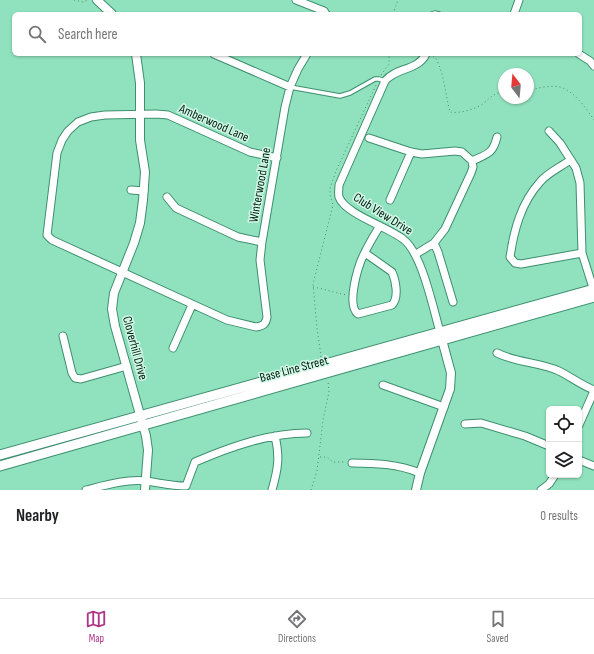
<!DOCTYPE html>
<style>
:root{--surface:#fff;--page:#f6f6f6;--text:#202124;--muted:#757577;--line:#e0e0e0;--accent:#b03485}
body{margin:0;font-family:"Sofia Sans Condensed",sans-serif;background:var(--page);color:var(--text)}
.controls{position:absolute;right:12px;bottom:12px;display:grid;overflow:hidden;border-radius:6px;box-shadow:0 1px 3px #0004}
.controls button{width:36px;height:36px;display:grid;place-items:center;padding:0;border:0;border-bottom:1px solid var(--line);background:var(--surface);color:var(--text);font:20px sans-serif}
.compass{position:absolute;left:498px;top:68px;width:36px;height:36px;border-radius:50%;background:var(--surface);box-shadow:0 1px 3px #0004;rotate:344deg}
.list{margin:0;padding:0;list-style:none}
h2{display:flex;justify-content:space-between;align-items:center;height:52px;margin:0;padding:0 16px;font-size:17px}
h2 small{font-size:13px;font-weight:400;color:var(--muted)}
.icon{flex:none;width:22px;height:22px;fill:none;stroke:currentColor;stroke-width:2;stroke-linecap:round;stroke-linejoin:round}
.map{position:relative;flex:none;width:594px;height:490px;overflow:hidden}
.search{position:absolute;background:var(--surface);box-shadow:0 1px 3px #0004;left:12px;right:12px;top:12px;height:44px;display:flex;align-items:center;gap:10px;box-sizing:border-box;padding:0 14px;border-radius:6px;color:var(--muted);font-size:15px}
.sheet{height:108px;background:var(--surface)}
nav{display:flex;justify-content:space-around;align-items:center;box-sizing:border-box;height:56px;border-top:1px solid var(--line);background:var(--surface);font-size:11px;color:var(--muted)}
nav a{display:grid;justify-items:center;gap:2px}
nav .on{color:var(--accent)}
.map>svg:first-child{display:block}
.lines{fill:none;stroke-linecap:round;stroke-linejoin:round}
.service-casing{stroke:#3d8f6f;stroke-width:5.5}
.minor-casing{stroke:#3d8f6f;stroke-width:9}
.tertiary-casing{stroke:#3d8f6f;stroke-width:10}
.secondary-casing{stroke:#3d8f6f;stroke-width:11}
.path{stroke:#4f886f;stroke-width:1;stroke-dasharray:1 3;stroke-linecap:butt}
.service{stroke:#fff;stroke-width:3.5}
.minor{stroke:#fff;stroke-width:7}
.tertiary{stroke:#fff;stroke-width:8}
.secondary{stroke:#fff;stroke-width:9}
.labels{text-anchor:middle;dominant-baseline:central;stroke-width:3;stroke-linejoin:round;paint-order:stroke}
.street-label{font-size:13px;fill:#001d11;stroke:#d1f8e6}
</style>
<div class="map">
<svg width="594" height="490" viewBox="0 0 594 490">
<rect width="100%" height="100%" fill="#90e1bd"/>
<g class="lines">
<defs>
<path id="service" d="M432,14L435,13L439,14
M290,87L340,96L350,93L375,79H379L385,81"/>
<path id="minor" d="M296,0L324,11L326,14
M514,14L519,0
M214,54L290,87
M426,54C418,71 396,67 385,81L339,185C339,189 338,193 339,197C345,214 388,227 403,239C422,253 433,308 440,332
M579,54L590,61L594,66
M549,131L560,143L576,168L580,183L582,253L594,291
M369,138L411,152L422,154L455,151L462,152L472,161L473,167L471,173L445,229L434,243L416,254
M277,158L250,152L168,115L156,114L105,115L91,117L78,122L68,131L62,140L57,153L47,235L52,240L227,320L256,327C263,326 266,324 267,317L260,260L262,242L285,107L290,87L298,69L307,54
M570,160C561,167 547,173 540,182C521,203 514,230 510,257L515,263L521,264L582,253
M472,161C487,154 493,154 497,137
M131,190L144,191
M167,197L176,208L238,237L262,242
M390,200L411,152
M434,243L438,252L453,302
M365,253L392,272C396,281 399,298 392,305L358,314C346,305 358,266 364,254C369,244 374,235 380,226
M63,336L72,373L75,378L81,379L127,366
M173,348L192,305
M497,353C517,363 539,362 559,371C571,377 581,385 594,390
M383,385L444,407
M465,424L481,423L525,436L549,446
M579,425L594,391
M579,460L594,466
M352,463C375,463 398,464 420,473
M86,490C106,485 125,479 146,481C160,483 172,486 186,486L195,462C230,447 269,433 307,433
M272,490C278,469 280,457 275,436
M541,490L549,484L555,475"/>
<path id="tertiary" d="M97,0L112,14
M136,54L140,83V140L145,172L143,200L140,223L134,243L114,293L112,309L115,326L146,436L148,450L145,490
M416,490L420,473L450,389L451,373L441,336"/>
<path id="secondary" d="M0,455L594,289
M0,466C198,408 396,354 594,297"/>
</defs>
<use href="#service" class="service-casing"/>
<use href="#minor" class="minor-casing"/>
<use href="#tertiary" class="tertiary-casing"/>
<use href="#secondary" class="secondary-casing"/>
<path class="path" d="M74,0L83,2L88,0
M393,14L398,0
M433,56C443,63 446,99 450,112C460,114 476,109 484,103C491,97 494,93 504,92
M381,75L389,64V54
M528,91C537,88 550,85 560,87C574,91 586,108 594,120
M313,287C325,289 335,293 347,295
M321,357L317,328L313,284L333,205L330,195V188L336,171L377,83
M320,457H327L333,462H346
M311,490L317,471L323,420L329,392L328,381"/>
<use href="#service" class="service"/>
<use href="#minor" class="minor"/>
<use href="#tertiary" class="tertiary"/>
<use href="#secondary" class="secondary"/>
</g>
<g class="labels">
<g class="street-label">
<text transform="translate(214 123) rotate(24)">Amberwood Lane</text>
<text transform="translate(260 185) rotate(-80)">Winterwood Lane</text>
<text transform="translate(383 214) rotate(32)">Club View Drive</text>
<text transform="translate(135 348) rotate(75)">Cloverhill Drive</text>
<text transform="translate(294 369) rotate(-15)">Base Line Street</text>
</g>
</g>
</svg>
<div class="controls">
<button><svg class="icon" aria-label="locate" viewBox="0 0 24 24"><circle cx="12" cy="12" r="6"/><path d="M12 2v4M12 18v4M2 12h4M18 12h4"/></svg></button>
<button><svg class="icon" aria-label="layers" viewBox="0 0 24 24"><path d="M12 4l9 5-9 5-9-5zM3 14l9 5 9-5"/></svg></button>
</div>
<svg class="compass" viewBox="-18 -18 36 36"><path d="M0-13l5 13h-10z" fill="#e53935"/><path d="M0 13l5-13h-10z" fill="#757577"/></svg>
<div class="search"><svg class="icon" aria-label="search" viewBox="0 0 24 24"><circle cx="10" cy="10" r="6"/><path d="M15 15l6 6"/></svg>Search here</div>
</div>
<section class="sheet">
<h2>Nearby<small>0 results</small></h2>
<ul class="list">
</ul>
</section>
<nav>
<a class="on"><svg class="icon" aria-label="map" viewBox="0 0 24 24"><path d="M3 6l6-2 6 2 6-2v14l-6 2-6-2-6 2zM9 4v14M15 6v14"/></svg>Map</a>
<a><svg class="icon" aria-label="directions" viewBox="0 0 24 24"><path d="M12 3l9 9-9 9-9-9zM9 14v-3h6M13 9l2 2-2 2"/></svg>Directions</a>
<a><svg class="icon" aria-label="saved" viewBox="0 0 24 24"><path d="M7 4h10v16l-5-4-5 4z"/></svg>Saved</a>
</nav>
